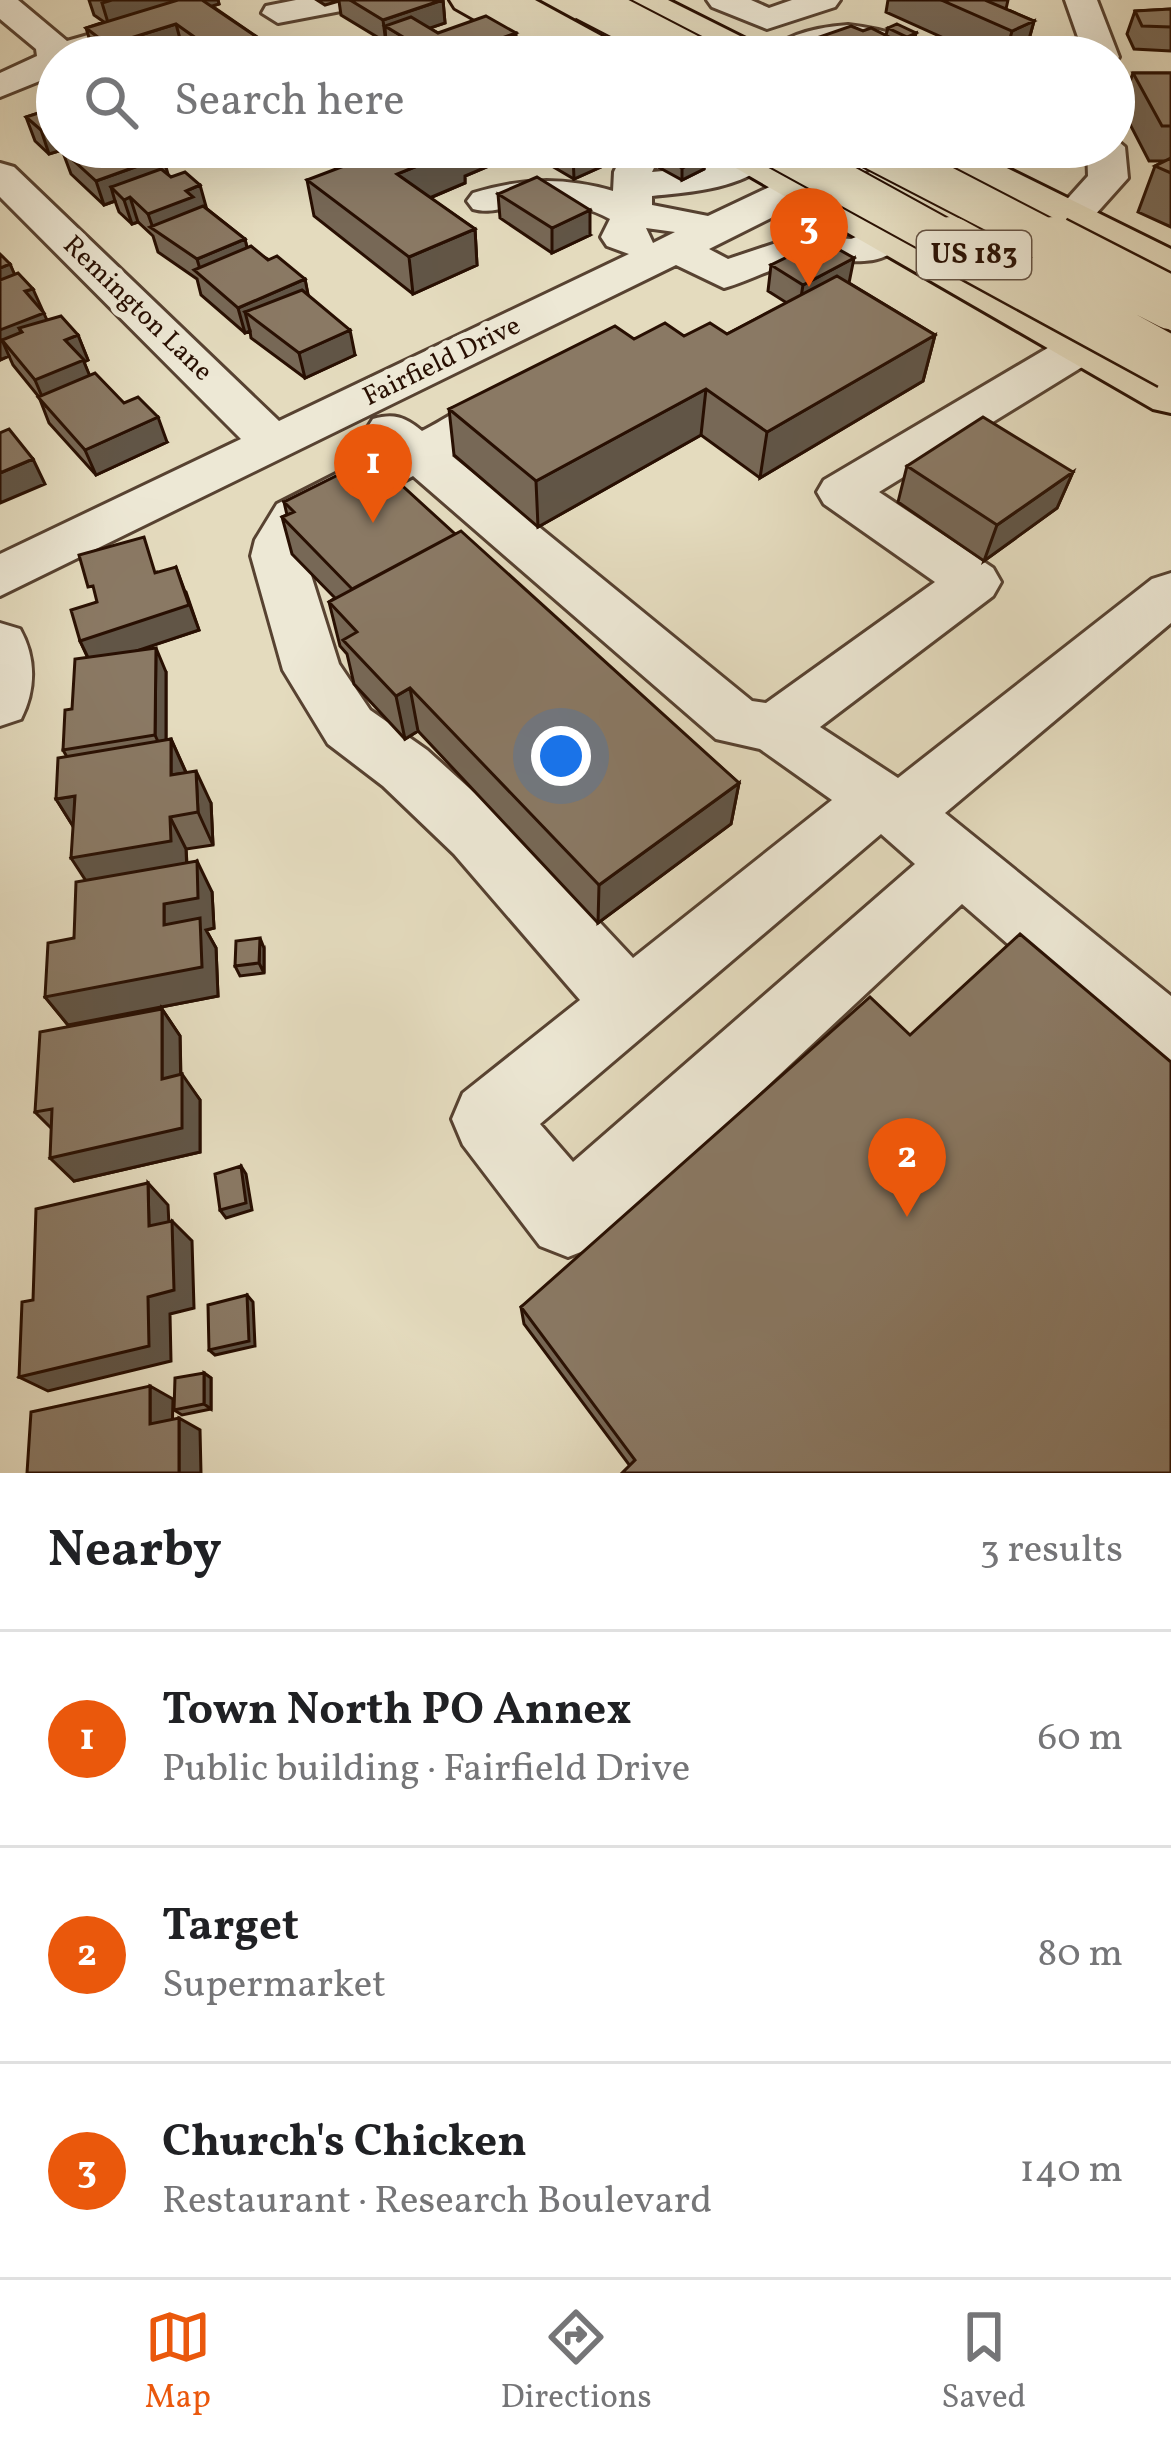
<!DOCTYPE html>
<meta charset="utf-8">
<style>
:root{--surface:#fff;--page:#f2f2f2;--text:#202124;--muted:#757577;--line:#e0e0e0;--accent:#ea580c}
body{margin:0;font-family:Vollkorn,serif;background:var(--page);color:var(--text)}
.you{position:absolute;left:561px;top:756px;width:42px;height:42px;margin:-30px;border:9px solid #fff;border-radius:50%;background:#1a73e8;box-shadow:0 0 0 18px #1a73e833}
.badge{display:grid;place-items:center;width:78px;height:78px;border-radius:50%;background:var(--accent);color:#fff;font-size:39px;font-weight:700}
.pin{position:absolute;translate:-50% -99px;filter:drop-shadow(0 3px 6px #0008)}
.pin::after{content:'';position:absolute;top:63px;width:42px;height:36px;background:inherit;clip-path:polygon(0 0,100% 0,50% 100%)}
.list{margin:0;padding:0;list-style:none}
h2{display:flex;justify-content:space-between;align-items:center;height:156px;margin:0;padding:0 48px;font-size:51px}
h2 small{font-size:39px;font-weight:400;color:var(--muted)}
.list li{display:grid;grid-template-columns:78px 1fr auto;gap:36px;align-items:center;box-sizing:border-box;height:216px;padding:0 48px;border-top:3px solid var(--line)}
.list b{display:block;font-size:45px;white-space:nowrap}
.list p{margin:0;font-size:39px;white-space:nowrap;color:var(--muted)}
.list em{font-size:39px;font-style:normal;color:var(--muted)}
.icon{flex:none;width:66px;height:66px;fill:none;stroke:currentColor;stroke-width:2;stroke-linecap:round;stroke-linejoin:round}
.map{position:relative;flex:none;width:1171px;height:1473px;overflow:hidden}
.search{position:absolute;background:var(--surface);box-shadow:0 12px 48px #0002;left:36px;right:36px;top:36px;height:132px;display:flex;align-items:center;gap:30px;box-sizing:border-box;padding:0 42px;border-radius:66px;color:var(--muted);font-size:45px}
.sheet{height:804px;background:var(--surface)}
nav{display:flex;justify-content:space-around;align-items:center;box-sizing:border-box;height:168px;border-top:3px solid var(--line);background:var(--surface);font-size:33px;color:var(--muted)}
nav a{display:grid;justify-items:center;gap:6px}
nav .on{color:var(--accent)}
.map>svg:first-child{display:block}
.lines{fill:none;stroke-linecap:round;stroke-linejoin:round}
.minor-casing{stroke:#574231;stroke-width:6}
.major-casing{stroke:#280f02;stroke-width:6}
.highway-casing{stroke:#280f02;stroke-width:6}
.minor{fill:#ede8d5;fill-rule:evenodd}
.major{fill:#e4dbbe;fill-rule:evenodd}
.highway{fill:#e4dbbe;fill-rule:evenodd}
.highway-bridge-far1-casing{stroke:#280f02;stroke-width:44;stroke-linecap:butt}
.highway-bridge-casing{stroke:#280f02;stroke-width:57;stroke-linecap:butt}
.highway-bridge-far1{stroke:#e4dbbe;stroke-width:40}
.highway-bridge{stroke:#e4dbbe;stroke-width:52}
.wall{fill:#776856;stroke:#280f02;stroke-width:3}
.shaded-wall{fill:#615546;stroke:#280f02;stroke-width:3}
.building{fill:#8a7964;stroke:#280f02;stroke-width:3}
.labels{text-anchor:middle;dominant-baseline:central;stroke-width:12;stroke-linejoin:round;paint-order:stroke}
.far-street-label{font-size:27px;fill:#280f02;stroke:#ede8d5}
.shield{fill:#ede8d5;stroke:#635041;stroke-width:3}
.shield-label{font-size:30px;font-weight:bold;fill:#280f02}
</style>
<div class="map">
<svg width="1171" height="1473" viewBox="0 0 1171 1473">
<rect width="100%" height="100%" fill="#e4dbbe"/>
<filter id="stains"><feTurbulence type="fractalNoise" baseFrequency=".00167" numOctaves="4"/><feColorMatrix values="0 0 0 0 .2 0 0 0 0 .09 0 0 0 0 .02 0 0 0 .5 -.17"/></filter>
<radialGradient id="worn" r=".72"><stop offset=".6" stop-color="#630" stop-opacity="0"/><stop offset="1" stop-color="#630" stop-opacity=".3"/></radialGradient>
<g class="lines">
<defs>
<path id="minor" d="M0,0H18L67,41L165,13L182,23L177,30L87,57H57V74L0,97V73L37,56L36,49L0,19Z
M296,0H367L362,7L278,23L262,13L266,6Z
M707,0H751L769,8L792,0H840L835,7L767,29L712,7Z
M1065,0H1097L1119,57L1114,64V57H1085Z
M848,25C874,28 914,35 931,57H886L848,45L807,57H764C782,34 820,27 848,25Z
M1114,138L1125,147L1128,178L1085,226H1057L1051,217L1088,176L1087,147H1114Z
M626,147H664L652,172L696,168L751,147L765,151L770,159C750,188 685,193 652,196V205L708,216L854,147H903L897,155L709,249L728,259L800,235L851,239L888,224L903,227L909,236C882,275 842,256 805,261C778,264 750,281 724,288L676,265L0,596V554L241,439L0,197V163L14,167L279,421L629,254L607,246L601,237L610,219C583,204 552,200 522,205C504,207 491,214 473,209L467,201L473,193C522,178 564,177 613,191L614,172ZM646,228L675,232L653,243Z
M1084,332L1100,336L1107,346L1100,356L879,492L993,568L1001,582L993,596L820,727L898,778L1152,579L1171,573V623L945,813L1171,996V1074L1146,1064L962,904L596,1246L568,1257L540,1246L463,1145L452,1119L463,1093L580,1000L454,854L383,786L328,744L283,670L251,556L255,540L277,504L383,450L366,430L373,419C394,413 405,417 422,431C456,414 500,378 539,388L546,399L539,410L452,456L752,701L766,703L935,582L824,504L817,492L824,480L1068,336ZM413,476L716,739L760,749L832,800L633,958L500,816L427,750L370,710L339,664L305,556L314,530ZM881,834L915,864L573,1162L540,1124Z
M0,623L20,629C36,657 36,690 21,719L0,726Z"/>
<path id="major" d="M450,0H494L582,49L588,57H542L455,8Z
M622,0H668L766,49L772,57H724L690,40L651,57H600L606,49L660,26Z
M709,147H761L1171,375V413L1153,409L715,156Z
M910,147H964L1171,249V281L916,156Z"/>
<path id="highway" d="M490,0H535L625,49L631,57H584L495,8Z"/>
</defs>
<use href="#minor" class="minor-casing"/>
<use href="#major" class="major-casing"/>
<use href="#highway" class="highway-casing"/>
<use href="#minor" class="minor"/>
<use href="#major" class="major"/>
<use href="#highway" class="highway"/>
<defs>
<path id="highway-bridge-far1" d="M585,0L695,57
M776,147L956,246
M869,147L1060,246"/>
<path id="highway-bridge" d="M951,243L1171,363
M1054,243L1171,303"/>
</defs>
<use href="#highway-bridge-far1" class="highway-bridge-far1-casing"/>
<use href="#highway-bridge" class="highway-bridge-casing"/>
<use href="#highway-bridge-far1" class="highway-bridge-far1"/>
<use href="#highway-bridge" class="highway-bridge"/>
</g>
<path class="wall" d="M89,0H172V2L218,0L219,4L212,6L276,50L277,57H95L86,28L104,22L94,15Z
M317,0H443L445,23L429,28L438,33L517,57H389L387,43L341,15L339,1L325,5Z
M888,0H1008L1006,9L1034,21L1025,54L1019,57H986L886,12Z
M1171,9V51L1134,49L1127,34L1135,11Z
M888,28L916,33L913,45L905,49L906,51L905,57H814L807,53L808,41L863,31L886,35Z
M1133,73H1171V227L1138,212L1155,166L1165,161H1149L1121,107Z
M57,74V99L49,77Z
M57,107V147L168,175L207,209L245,239L247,248L305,279L308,296L355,355L305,378L251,338L250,331L245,333L201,295L197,279L158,252L153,236L138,222L132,224L119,212L115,201L104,205L71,174L62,150L49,154L35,141L26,117Z
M533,147H623V157L574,179L533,155Z
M1040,147H1072L1066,161L1038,155Z
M650,149L705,157L704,169L682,180L649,162Z
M462,151L503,160L465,176V183L430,198L475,229L477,265L413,294L314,216L307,180Z
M498,194L590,235L552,253L500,218Z
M10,264L14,274L47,320L78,335L88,360L84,362L89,375L167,442L96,475L49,423L39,397L13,365L9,356L0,360Z
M771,265L849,283L935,335L923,381L760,478L701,435L538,527L454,455L449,409L634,339L727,334L787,303L768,291Z
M907,466L1073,472L1057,508L984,561L898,502Z
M284,502L455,534L739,783L731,824L598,923L418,731L405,739L354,684L347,654L340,646L329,602L335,598L292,554L282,517L287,515Z
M157,572L186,592L199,630L138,650L166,672V740L171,739L186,772L211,803L213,845L186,849L187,863L212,892L214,928L206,930L216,948L218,996L68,1025L45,997L74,938L86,881L73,826L56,799L67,757L63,750L72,709L88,658L80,641L95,603Z
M264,948V973L240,976L235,966Z
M162,1009L180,1036L181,1075L200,1100V1152L74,1181L51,1128L35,1112Z
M910,1035L1171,1062L630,1466L524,1324L521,1307Z
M204,1373L211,1378V1409L182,1415L174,1410Z"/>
<path class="shaded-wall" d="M112,0H172L174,7L109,26L102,3Z
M193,0H218L219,4L196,11Z
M443,0L445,23L404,37L385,26L386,43L383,20Z
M1034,21L1025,54L1019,57H1005L1012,31Z
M176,24L185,57H112L108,45Z
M516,33L517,57H468V50Z
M916,33L913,45L905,49L907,37Z
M276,50L277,57H254Z
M57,125V147L69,148L49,154L41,130Z
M502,147L503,160L465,176V183L401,210L397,174L462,148L464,163Z
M590,147H623V157L574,179L573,154Z
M163,157L170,181L111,187L115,201L104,205L96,181Z
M705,157L704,169L682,180V168Z
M200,185L207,210L153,228L148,214L186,191Z
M130,197L138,222L132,224L124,200Z
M590,210V235L552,253V228Z
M475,229L477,265L413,294L409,257Z
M245,239L251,265L202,276L197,259Z
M854,258L849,283L799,310L803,285Z
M10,264L21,289L0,297V268Z
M305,279L310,304L245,312L250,331L245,333L238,308Z
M33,289L55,338L22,332L19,328L28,349L2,340L9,356L0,360V330L25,291Z
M350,330L355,355L305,378L299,353Z
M78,335L88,360L84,362L94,386L46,406L35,380L65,340Z
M935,335L923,381L760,478L767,432Z
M706,389L701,435L538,527L536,481Z
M158,417L167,442L96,475L85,450Z
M33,459L45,484L0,503V473Z
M1073,472L1057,508L984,561L997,525Z
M176,567L199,630L92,666L80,641Z
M156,648L166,672V759L155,735Z
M410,688L418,731L405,739L396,696Z
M171,739L186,773L171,775Z
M196,771L211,803L213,845L198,812Z
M739,783L731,824L598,923L599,885Z
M75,796L76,831L56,799Z
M170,817L186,849L187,873L92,890L71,858Z
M197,861L212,892L214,928L206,930L216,948L218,996L68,1025L45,997L164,925V904Z
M260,938L264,948V973L259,963Z
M162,1009L180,1036L181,1104L162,1079Z
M182,1074L200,1100V1152L74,1181L50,1158Z
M241,1166L246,1174L252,1210L226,1218L220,1210Z
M148,1183L168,1205L170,1246L149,1226Z
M172,1221L192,1241L194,1308L170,1314L171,1361L48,1391L19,1377L148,1297Z
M247,1295L253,1302L255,1346L215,1355L209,1350Z
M204,1373L211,1378V1409L204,1404Z
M150,1386L173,1399L172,1436L150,1424Z
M179,1418L200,1430L201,1473H179Z"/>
<path class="building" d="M178,0H202L276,50L254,57H183L210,48L176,24L108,45L86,28Z
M350,0H442L383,20Z
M941,0H985L1034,21L1012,31Z
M1171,9V27L1142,26L1135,11Z
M486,16L516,33L468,50L480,57H394L391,55L418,46L385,26L411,17L438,33Z
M897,24L916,33L907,37L888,28Z
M851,26L863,31L871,28L893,39L887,41L906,51L890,57H840L808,41Z
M308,51L318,57H292Z
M1133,73H1171V126H1162Z
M57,107V125L41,130L26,117Z
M70,147H152L163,157L96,181L62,150Z
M394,147L462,148L397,174L475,229L409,257L307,180Z
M471,147H502L464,163L462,151Z
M561,147H590L573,154Z
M655,147H687L705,157L682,168L650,149Z
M1171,158V173L1155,166Z
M161,169L171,177L185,172L200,185L186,191L193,197L148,214L130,197L124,200L111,187Z
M537,177L590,210L552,228L498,194Z
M203,206L245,239L197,259L150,227Z
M822,240L854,258L803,285L771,265Z
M251,246L268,260L277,256L305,279L238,308L194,270Z
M0,254L10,264L0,268Z
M18,273L33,289L25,291L44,313L0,330V280Z
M837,276L935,335L767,432L706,389L536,481L449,409L615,326L634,339L665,323L684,336L710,323L727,334Z
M302,290L350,330L299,353L245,312Z
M61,316L78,335L65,340L84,360L35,380L2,340L22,332L19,328Z
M95,373L124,403L138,397L158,417L85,450L38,397Z
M983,417L1073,472L997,525L907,466Z
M9,429L33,459L0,473V433Z
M372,458L455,534L352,589L282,517L294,512L284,502Z
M461,531L739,783L599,885L410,688L396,696L343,640L357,632L329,602Z
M144,537L155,573L176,567L189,605L80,641L71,610L97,602L93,586L88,587L79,555Z
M156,648L155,735L63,750L65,710L72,709L75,659Z
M171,739V775L196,771L198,812L170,817L171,841L71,858L75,796L56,799L58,758Z
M197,861L198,898L164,904V925L200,918L202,967L45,997L48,943L74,938L76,882Z
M1020,934L1171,1062V1473H622L635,1460L521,1307L870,997L910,1035Z
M260,938L259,963L235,966L236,941Z
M162,1009V1079L182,1074V1128L50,1158L52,1109L35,1112L40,1032Z
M241,1166L246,1203L220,1210L215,1174Z
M148,1183L149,1226L172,1221L174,1290L148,1297L149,1346L19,1377L22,1302L33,1300L36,1209Z
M247,1295L249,1341L209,1350L208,1305Z
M204,1373V1404L174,1410L175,1378Z
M150,1386V1424L179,1418V1473H27L31,1412Z"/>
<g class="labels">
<g class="far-street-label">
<text transform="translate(137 309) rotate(44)">Remington Lane</text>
<text transform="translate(442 362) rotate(-26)">Fairfield Drive</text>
</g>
<rect class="shield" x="917" y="231" width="114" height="48" rx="9"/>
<g class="shield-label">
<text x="974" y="255">US 183</text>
</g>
</g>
<rect width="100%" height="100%" filter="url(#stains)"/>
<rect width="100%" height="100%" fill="url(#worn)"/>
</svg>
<div class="you"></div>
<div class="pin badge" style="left:373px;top:523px">1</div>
<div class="pin badge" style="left:907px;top:1217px">2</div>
<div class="pin badge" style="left:809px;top:287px">3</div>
<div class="search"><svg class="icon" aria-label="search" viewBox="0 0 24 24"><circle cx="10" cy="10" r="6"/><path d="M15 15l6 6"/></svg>Search here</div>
</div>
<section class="sheet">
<h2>Nearby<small>3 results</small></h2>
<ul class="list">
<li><span class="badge">1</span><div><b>Town North PO Annex</b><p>Public building · Fairfield Drive</p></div><em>60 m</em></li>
<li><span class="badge">2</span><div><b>Target</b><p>Supermarket</p></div><em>80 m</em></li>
<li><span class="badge">3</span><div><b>Church's Chicken</b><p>Restaurant · Research Boulevard</p></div><em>140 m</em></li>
</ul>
</section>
<nav>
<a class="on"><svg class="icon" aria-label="map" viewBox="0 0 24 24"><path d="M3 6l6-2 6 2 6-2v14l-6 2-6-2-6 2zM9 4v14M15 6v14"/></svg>Map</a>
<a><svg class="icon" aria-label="directions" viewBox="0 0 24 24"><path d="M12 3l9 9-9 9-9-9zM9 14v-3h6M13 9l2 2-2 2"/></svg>Directions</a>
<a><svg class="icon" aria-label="saved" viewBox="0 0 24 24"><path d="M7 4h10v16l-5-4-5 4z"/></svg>Saved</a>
</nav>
